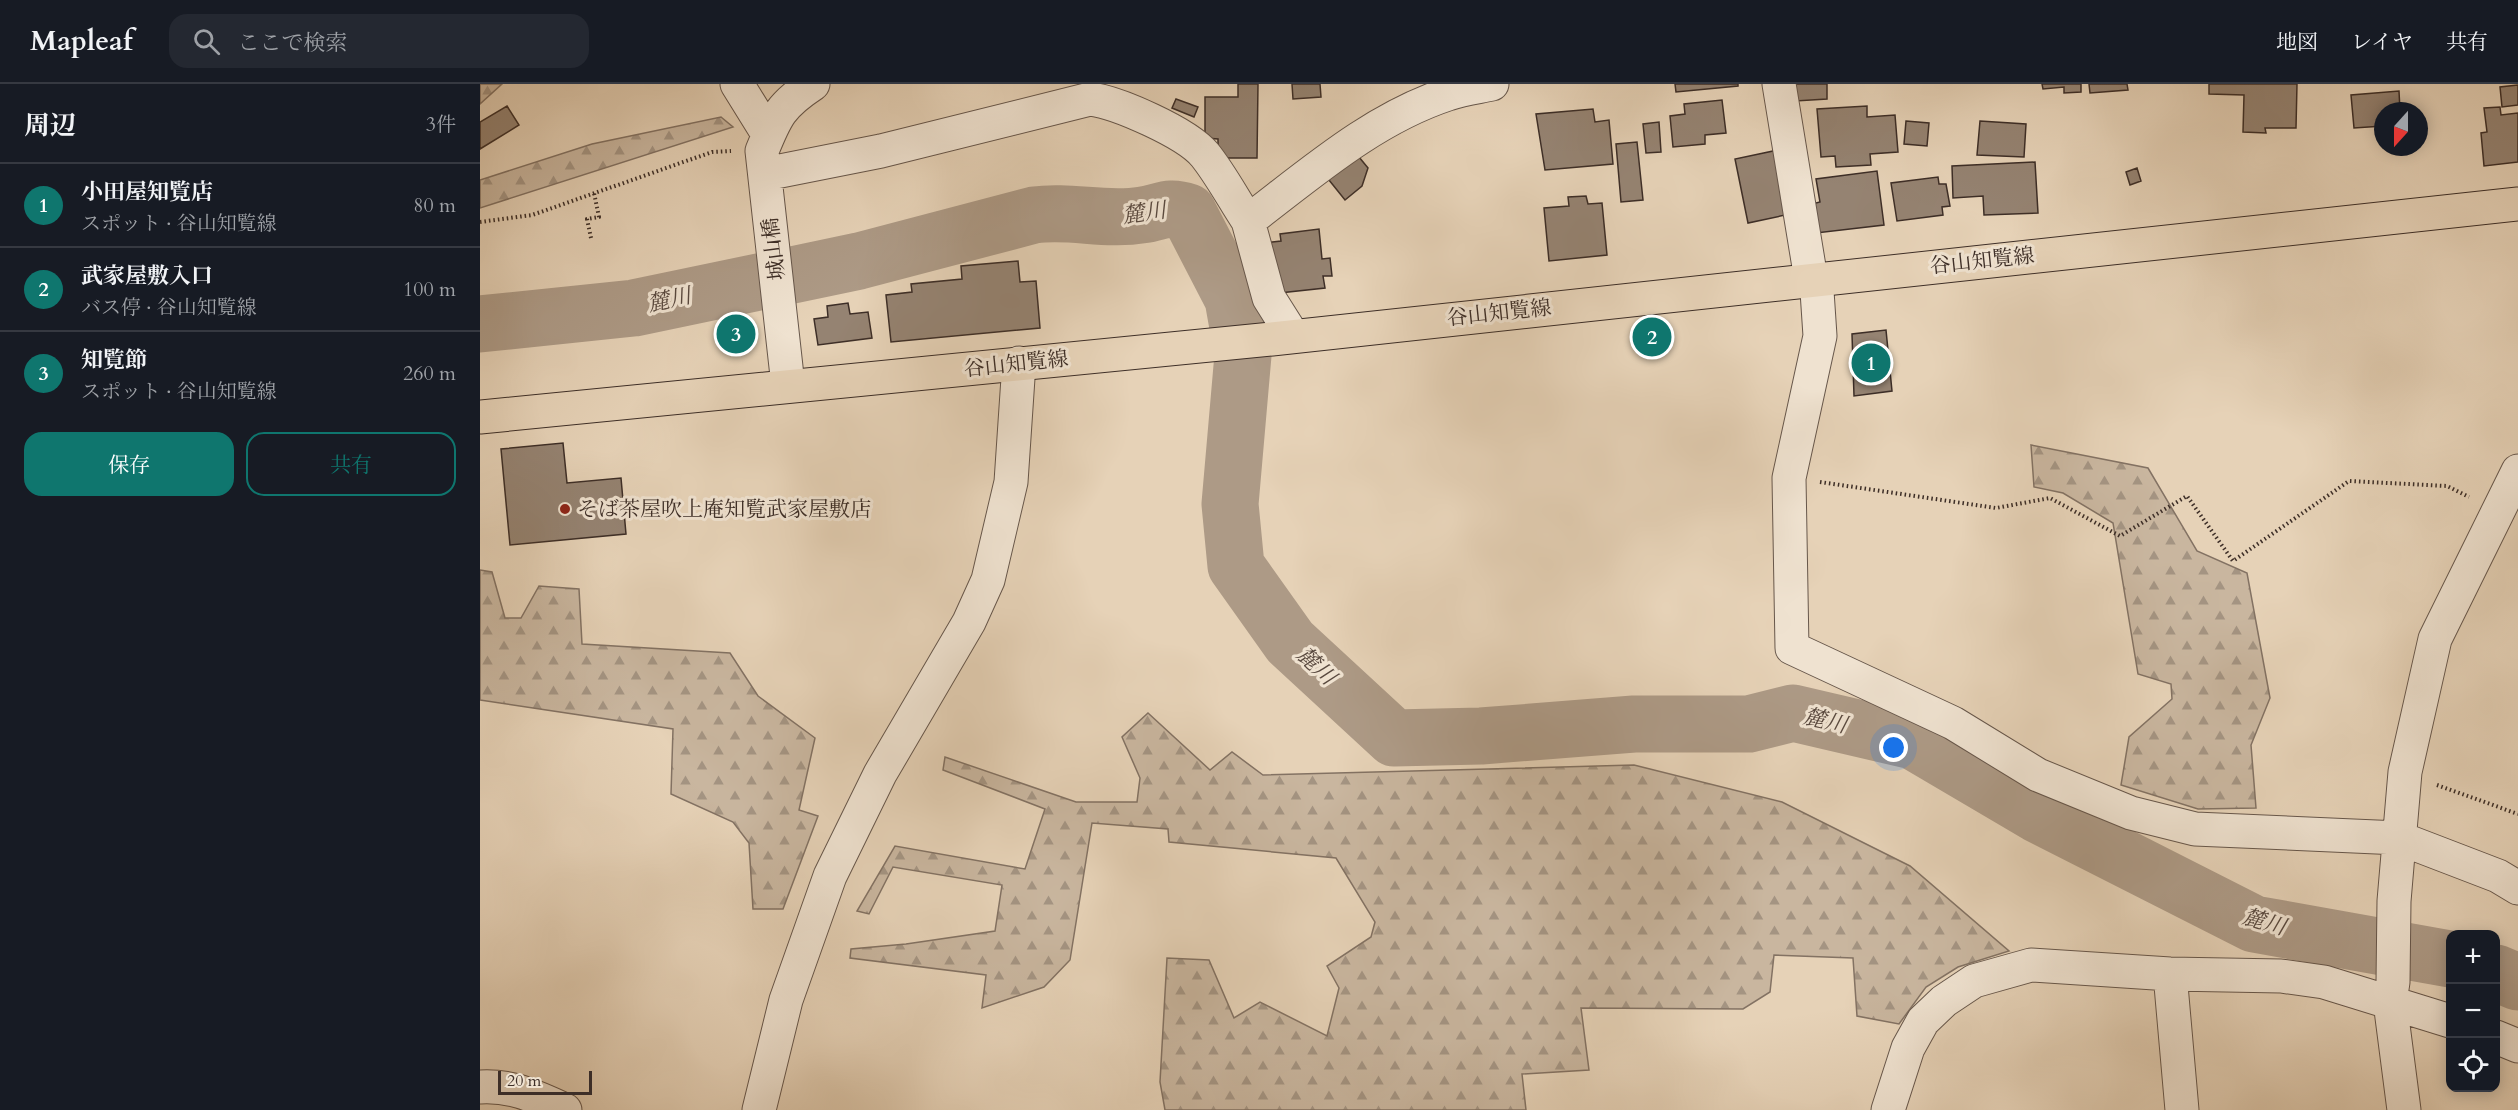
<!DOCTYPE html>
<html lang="ja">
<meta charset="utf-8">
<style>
:root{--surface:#171b24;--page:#242831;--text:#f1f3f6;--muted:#9ea1a6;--line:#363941;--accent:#0f766e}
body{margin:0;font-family:Cardo,"Noto Serif JP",serif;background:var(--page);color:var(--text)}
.controls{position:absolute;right:18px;bottom:18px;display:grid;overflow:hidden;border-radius:12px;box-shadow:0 3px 15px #0003}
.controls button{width:54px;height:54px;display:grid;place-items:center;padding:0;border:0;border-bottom:2px solid var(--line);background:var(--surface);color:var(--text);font:30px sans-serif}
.compass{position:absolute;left:1894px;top:18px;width:54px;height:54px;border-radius:50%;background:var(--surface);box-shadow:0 3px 15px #0003;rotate:201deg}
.scale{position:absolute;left:18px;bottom:15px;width:94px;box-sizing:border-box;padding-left:6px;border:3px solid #3d2e27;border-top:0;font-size:16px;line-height:21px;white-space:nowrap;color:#3d2e27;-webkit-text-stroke:4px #efe2d0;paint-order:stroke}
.you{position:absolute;left:1414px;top:664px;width:21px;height:21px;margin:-15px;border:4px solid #fff;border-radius:50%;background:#1a73e8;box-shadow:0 0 0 9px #1a73e833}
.badge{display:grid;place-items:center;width:39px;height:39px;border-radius:50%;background:var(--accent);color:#fff;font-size:20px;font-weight:700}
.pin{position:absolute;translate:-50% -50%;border:3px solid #fff;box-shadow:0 2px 6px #0006}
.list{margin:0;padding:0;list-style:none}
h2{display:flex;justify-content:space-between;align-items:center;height:78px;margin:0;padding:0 24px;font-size:26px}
h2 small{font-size:20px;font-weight:400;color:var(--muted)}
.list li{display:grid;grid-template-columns:39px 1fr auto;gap:18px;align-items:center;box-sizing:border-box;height:84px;padding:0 24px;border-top:2px solid var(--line)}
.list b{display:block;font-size:22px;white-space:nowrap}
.list p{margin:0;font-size:20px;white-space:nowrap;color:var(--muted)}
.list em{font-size:20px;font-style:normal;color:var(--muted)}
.actions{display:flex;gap:12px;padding:18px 24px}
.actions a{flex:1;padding:14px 0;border:2px solid var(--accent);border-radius:18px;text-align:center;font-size:21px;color:var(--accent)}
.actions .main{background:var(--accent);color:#fff}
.icon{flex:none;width:33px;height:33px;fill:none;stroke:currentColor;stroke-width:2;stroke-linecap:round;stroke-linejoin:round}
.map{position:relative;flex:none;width:2038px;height:1026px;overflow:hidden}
header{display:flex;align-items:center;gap:36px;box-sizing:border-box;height:84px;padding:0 30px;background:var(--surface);border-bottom:2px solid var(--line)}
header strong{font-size:28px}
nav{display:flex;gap:33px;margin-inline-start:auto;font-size:21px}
.search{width:420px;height:54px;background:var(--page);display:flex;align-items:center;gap:15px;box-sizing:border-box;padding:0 21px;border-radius:18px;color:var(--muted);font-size:22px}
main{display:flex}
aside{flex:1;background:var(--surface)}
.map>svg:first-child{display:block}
.forest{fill:url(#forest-firs);stroke:#837263;stroke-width:1.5}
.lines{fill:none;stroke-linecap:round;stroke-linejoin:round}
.river{stroke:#ad9a86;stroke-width:57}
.building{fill:#958372;stroke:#3d2e27;stroke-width:1.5}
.minor-casing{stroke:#67574b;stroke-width:35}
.major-casing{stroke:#3d2e27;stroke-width:35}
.path{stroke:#3d2e27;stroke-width:4;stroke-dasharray:1.5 3;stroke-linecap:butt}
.minor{stroke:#efe2d0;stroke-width:33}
.major{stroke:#e6d2b7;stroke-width:33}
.poi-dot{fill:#8f2418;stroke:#efe2d0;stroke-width:2}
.labels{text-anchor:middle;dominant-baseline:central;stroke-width:6;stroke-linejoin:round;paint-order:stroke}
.street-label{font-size:21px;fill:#3d2e27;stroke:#efe2d0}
.poi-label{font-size:21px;fill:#3d2e27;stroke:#efe2d0;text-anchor:start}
.water-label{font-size:22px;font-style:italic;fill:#59493f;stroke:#efe2d0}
</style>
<header>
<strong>Mapleaf</strong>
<div class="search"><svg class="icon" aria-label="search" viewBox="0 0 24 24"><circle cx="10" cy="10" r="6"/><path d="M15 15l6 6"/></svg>ここで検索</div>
<nav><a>地図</a><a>レイヤ</a><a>共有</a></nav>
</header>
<main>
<aside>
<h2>周辺<small>3件</small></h2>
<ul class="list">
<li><span class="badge">1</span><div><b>小田屋知覧店</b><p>スポット · 谷山知覧線</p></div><em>80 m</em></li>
<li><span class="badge">2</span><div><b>武家屋敷入口</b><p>バス停 · 谷山知覧線</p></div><em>100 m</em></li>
<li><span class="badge">3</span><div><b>知覧節</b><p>スポット · 谷山知覧線</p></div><em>260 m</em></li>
</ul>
<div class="actions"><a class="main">保存</a><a>共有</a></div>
</aside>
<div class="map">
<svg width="2038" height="1026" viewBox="0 0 2038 1026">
<defs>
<pattern id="forest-firs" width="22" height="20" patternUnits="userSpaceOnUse" patternTransform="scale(1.5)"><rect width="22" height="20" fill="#c9b69f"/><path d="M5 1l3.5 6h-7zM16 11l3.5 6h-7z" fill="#a49482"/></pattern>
</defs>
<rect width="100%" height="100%" fill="#e6d2b7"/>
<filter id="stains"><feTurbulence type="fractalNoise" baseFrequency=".00333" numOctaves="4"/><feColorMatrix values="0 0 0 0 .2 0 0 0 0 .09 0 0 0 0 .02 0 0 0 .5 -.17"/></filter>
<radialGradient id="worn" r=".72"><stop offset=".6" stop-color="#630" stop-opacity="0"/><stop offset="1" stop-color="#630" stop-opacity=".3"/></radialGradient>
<path class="forest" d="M0,0H22L0,20Z
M241,33L253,43L0,124V96L112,60Z
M1551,361L1668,384L1717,467L1767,489L1790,614L1771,661L1776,724L1718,725L1641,701L1649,653L1692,615L1691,600L1658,590L1633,439L1583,409L1554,403Z
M0,486L12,488L25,534H41L59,502L99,505L102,560L250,569L278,612L335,654L319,726L338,732L303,825H273L269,759L253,738L191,710L193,645L0,616Z
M668,629L730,686L752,668L783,691L1154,681L1302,718L1430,782L1529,867L1478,883L1446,903L1419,940L1377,932L1373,874L1294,871L1290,908L1263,925L1101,924L1109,986L1042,990L1046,1026H685L680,998L687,874L729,876L754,934L780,918L847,952L859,904L847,882L891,853L895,838L856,774L689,758L688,745L612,739L590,876L564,903L502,924L506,891L370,874L371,865L426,860L515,847L522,801L413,783L389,830L377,827L415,762L545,785L565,725L463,686L465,673L596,718H657L660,694L642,653Z"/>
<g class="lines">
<path class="river" d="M0,240L154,224L379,177L554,131C590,126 626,137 662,131C682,128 688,121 708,128L753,215L763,271L750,420L756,482L810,558L914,654L1001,652L1154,640H1269L1313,629L1433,657L1557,730L1774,840L1970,875
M2016,889L2038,898"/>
</g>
<path class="building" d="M758,0H778L777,74H738V55L725,54V13H758Z
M812,0H840L841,13L813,15Z
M1195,0H1258V2L1196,8Z
M1315,0H1347V15L1315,17Z
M1562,0H1601V8L1584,9V3L1563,5Z
M1609,0H1647L1648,6L1610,9Z
M1729,0H1817L1816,44H1785L1786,49L1763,48L1764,11L1729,10Z
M2038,1V21L2022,23L2020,3Z
M1919,7L1920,27H1903V42L1874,44L1871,11Z
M696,15L718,23L714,33L692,24Z
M1242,16L1246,49L1225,51V60L1193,63L1190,32L1205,30L1204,20Z
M27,22L39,41L0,65V38Z
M1387,22V33L1415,31L1418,68L1390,70L1391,81L1356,83L1355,72L1341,73L1337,25Z
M2020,23L2021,31L2038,29V78L2004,82L2001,49L2007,48L2004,24Z
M1113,25L1115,38L1129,36L1133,80L1065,86L1056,30Z
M1426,37L1449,39L1447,62L1424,60Z
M1500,37L1546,40L1544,73L1497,71Z
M1179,38L1181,68L1166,69L1163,40Z
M1157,58L1163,116L1141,118L1136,60Z
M1298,66L1310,130L1268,139L1255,75Z
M874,67L888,84L882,102L865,116L845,91Z
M1555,78L1558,129L1504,131L1503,112L1473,114L1472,82Z
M1657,84L1661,97L1650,101L1646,88Z
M1397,87L1404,141L1336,149L1332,120L1340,118L1336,95Z
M1458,93L1459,100H1466L1470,122L1462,123L1463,131L1417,137L1411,99Z
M1106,112L1108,120L1122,119L1127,171L1069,177L1064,124L1089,122L1088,113Z
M839,145L842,175L850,174L852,192H843L845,204L789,210L783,159L801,157L800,150Z
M538,177L540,198L556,197L560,244L411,258L406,211L432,208L431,200L482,195L481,182Z
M368,219L370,230L388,228L392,254L338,261L334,235L348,233L347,222Z
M1406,246L1412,307L1374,312L1372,250Z
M83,359L87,399L141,394L146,450L30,461L21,365Z"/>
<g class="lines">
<defs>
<path id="minor" d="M257,0L288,50
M1299,0L1331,195L1337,207L1340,252L1309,394L1312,564L1473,639L1558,691L1651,729L1715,745L1919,754L2018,792L2038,804
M285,90L401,67L610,15C637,18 707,49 725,71C741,91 754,116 768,137
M813,252L789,214L768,137C830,90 892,35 968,10C982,5 998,3 1012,0
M308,301L282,67C296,32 301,21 333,0
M1690,890L1702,1026
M2016,953L2038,962
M0,1003C33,1001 56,1013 85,1026
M279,1026L306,916L350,792L400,690L489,538L508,496L531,398L539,279
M1408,1026L1428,964L1443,937L1464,917L1494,897L1551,881L1690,890L1801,892L1844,898L1970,937
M1924,1026L1910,918L1913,898L1914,817L1925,688L1955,555L2038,387"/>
<path id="major" d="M0,333L792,255L2038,120"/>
</defs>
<use href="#minor" class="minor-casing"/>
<use href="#major" class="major-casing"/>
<path class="path" d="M0,138L52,131L232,68L251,67
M111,154L107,135L119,133L114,109
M1340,398L1516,424L1570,414L1640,452L1707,412L1753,477L1869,397L1967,402L1989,413
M1957,701L2038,730"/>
<use href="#minor" class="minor"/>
<use href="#major" class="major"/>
</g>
<circle class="poi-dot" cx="85" cy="425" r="6"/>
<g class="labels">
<g class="street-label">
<text transform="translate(294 165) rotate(-97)">城山橋</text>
<text transform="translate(1502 177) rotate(-6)">谷山知覧線</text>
<text transform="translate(1019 229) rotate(-6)">谷山知覧線</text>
<text transform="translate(536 280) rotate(-6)">谷山知覧線</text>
</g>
<g class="poi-label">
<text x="97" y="425">そば茶屋吹上庵知覧武家屋敷店</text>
</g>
<g class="water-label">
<text transform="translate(664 129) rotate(-8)">麓川</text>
<text transform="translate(189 216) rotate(-12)">麓川</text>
<text transform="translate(836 582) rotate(43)">麓川</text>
<text transform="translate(1345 637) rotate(13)">麓川</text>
<text transform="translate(1784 838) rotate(16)">麓川</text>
</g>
</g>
<rect width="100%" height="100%" filter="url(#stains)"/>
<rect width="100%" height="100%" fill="url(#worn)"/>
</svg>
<div class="controls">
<button>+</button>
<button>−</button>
<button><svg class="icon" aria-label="locate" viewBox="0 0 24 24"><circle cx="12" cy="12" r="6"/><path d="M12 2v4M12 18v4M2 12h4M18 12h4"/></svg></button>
</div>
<svg class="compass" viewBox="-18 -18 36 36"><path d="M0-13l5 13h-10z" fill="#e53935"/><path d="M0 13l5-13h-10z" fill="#9ea1a6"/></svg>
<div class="scale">20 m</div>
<div class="you"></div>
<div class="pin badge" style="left:1391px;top:279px">1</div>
<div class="pin badge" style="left:1172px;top:253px">2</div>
<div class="pin badge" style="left:256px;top:250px">3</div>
</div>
</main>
